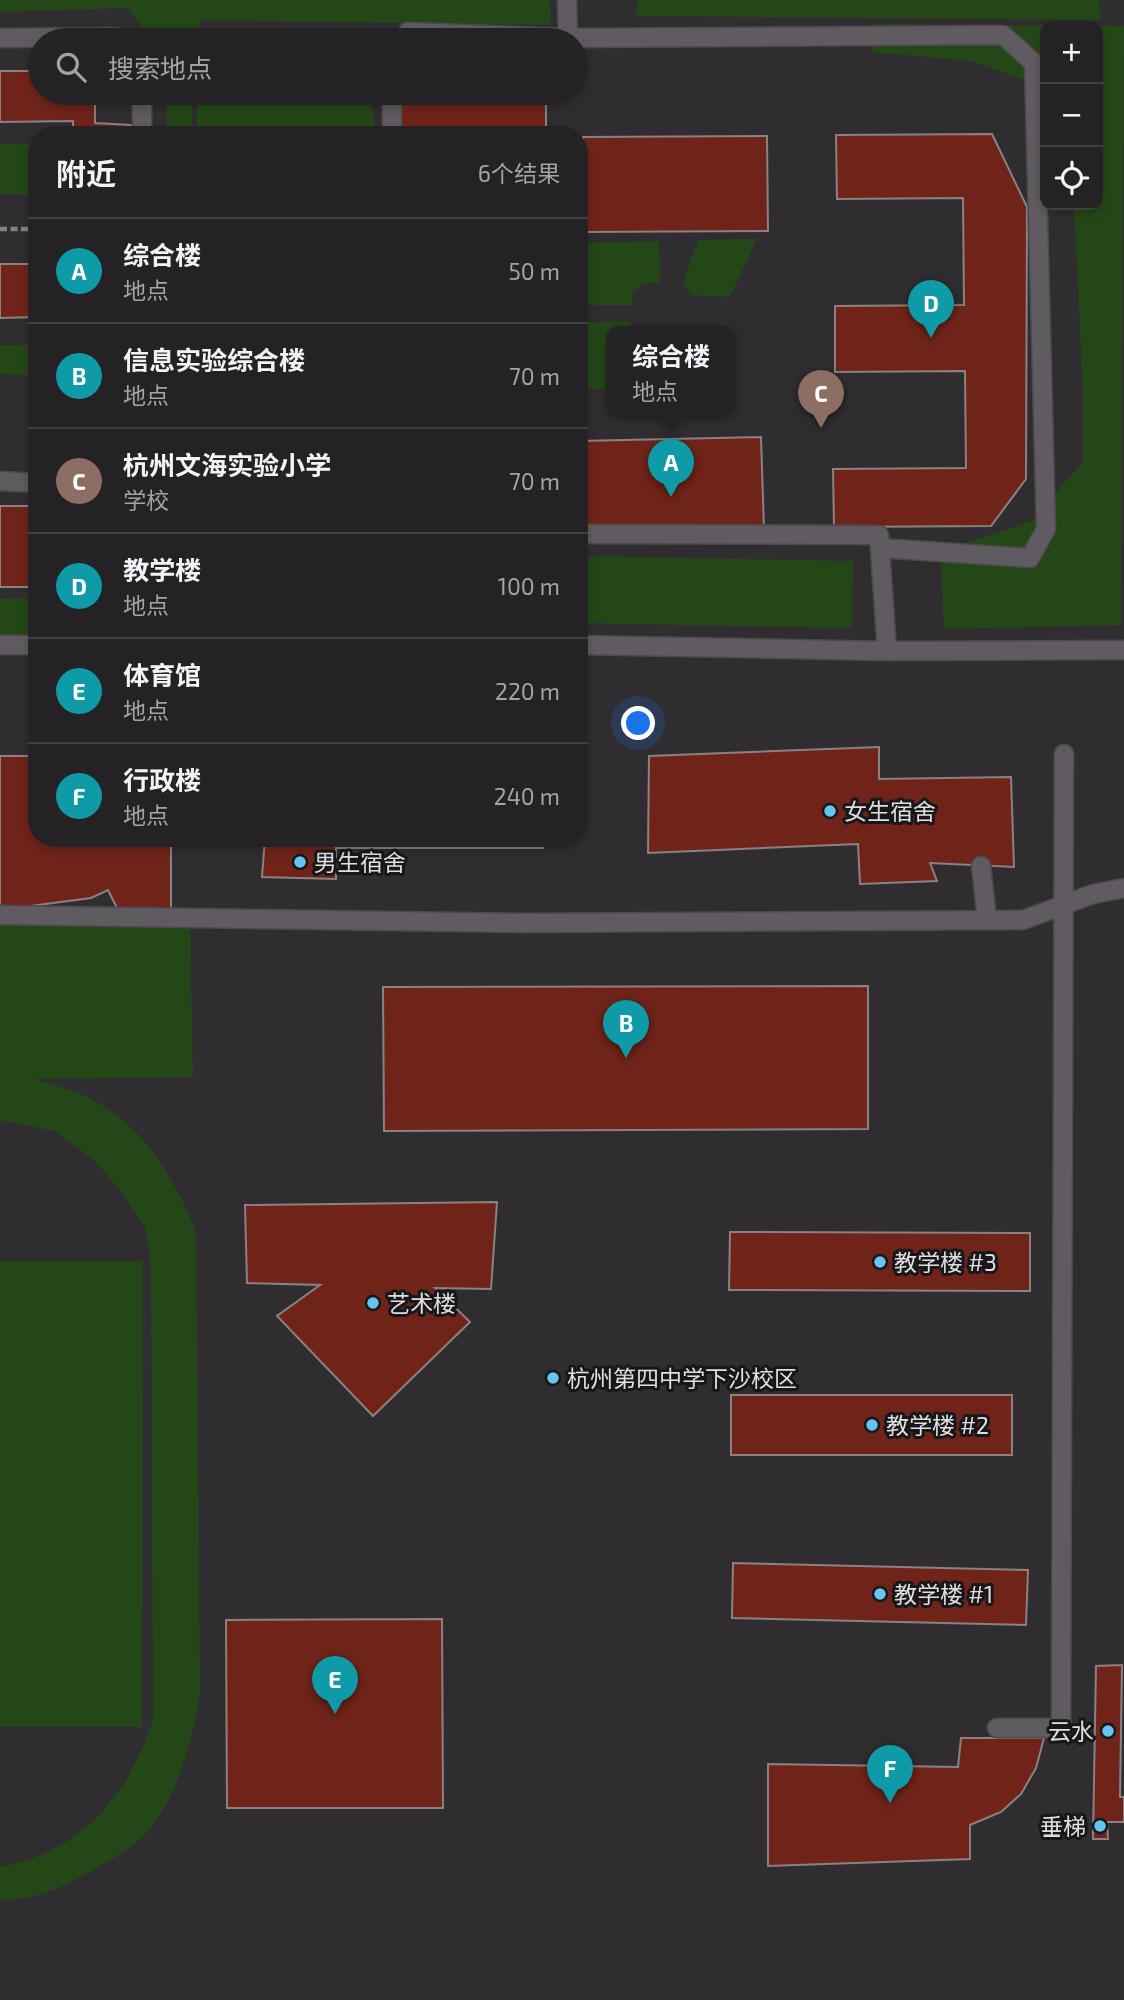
<!DOCTYPE html>
<html lang="zh">
<meta charset="utf-8">
<style>
:root{--surface:#242225;--page:#302f32;--text:#f1f3f6;--muted:#a3a4a7;--line:#413f42;--accent:#0b8043}
body{margin:0;font-family:"Exo 2","Noto Sans SC",sans-serif;background:var(--page);color:var(--text)}
.controls{position:absolute;right:21px;top:21px;display:grid;overflow:hidden;border-radius:14px;box-shadow:0 4px 10px #0003}
.controls button{width:63px;height:63px;display:grid;place-items:center;padding:0;border:0;border-bottom:2px solid var(--line);background:var(--surface);color:var(--text);font:35px sans-serif}
.you{position:absolute;left:639px;top:724px;width:24px;height:24px;margin:-18px;border:5px solid #fff;border-radius:50%;background:#1a73e8;box-shadow:0 0 0 10px #1a73e833}
.badge{display:grid;place-items:center;width:46px;height:46px;border-radius:50%;background:var(--accent);color:#fff;font-size:23px;font-weight:700}
.pin{position:absolute;translate:-50% -58px;filter:drop-shadow(0 2px 4px #0008)}
.pin::after{content:'';position:absolute;top:37px;width:24px;height:21px;background:inherit;clip-path:polygon(0 0,100% 0,50% 100%)}
.popup{position:absolute;left:606px;top:326px;width:130px;height:91px;box-sizing:border-box;display:grid;place-content:center;border-radius:14px;background:var(--surface);filter:drop-shadow(0 2px 5px #0005);font-size:23px;white-space:nowrap;color:var(--muted)}
.popup b{font-size:26px;color:var(--text)}
.popup::after{content:'';position:absolute;left:50%;top:100%;margin-left:-14px;border:14px solid transparent;border-top-color:var(--surface)}
.list{margin:0;padding:0;list-style:none}
h2{display:flex;justify-content:space-between;align-items:center;height:91px;margin:0;padding:0 28px;font-size:30px}
h2 small{font-size:23px;font-weight:400;color:var(--muted)}
.list li{display:grid;grid-template-columns:46px 1fr auto;gap:21px;align-items:center;box-sizing:border-box;height:105px;padding:0 28px;border-top:2px solid var(--line)}
.list b{display:block;font-size:26px;white-space:nowrap}
.list p{margin:0;font-size:23px;white-space:nowrap;color:var(--muted)}
.list em{font-size:23px;font-style:normal;color:var(--muted)}
.icon{flex:none;width:38px;height:38px;fill:none;stroke:currentColor;stroke-width:2;stroke-linecap:round;stroke-linejoin:round}
.map{position:relative;flex:none;width:1124px;height:2000px;overflow:hidden}
.search{position:absolute;background:var(--surface);box-shadow:0 4px 10px #0003;left:28px;top:28px;width:560px;height:77px;display:flex;align-items:center;gap:18px;box-sizing:border-box;padding:0 24px;border-radius:38px;color:var(--muted);font-size:26px}
.panel{position:absolute;background:var(--surface);box-shadow:0 4px 10px #0003;left:28px;top:126px;width:560px;height:721px;border-radius:28px}
.map>svg:first-child{display:block}
.green{fill:#244717}
.building{fill:#702419;stroke:#8a8281;stroke-width:2}
.lines{fill:none;stroke-linecap:round;stroke-linejoin:round}
.minor-casing{stroke:#4c494d;stroke-width:21}
.path{stroke:#858286;stroke-width:4.5;stroke-dasharray:7 3.5;stroke-linecap:butt}
.minor{stroke:#5f5b60;stroke-width:18}
.poi-dot{fill:#64c5ee;stroke:#171618;stroke-width:2.5}
.labels{text-anchor:middle;dominant-baseline:central;stroke-width:6;stroke-linejoin:round;paint-order:stroke}
.poi-label{font-size:23px;fill:#e0dee1;stroke:#171618;text-anchor:start}
</style>
<div class="map">
<svg width="1124" height="2000" viewBox="0 0 1124 2000">
<rect width="100%" height="100%" fill="#302d31"/>
<path class="green" d="M0,0H550L551,25L201,20L193,40H151L128,8L0,12Z
M638,0H1099L1101,20L636,16Z
M872,24L1124,26L1121,625L944,629L940,546L960,545L1032,521L1083,461V392L1074,205H1098V26H1045V117L1022,79L971,61L871,52Z
M166,93H192V135H167Z
M197,93H371L375,135H197Z
M0,144H37V194H0Z
M757,239L730,297L691,295L683,283L698,240Z
M659,241L660,282L642,284L633,293L632,305H587L584,243Z
M628,321L637,331H612L611,389H582V323Z
M0,345H37V375L0,374Z
M579,556L853,561L852,628L579,623Z
M37,598V635H0V599Z
M190,918L193,1077L34,1079C55,1086 76,1090 95,1101C145,1128 175,1180 196,1231L200,1695C192,1740 179,1794 149,1830C135,1847 110,1860 91,1871C62,1888 35,1900 0,1900V1867C80,1853 130,1794 153,1719L151,1266L145,1227L124,1195L94,1160L54,1131L0,1120V922Z
M0,1261H143L142,1727H0Z"/>
<path class="building" d="M0,71H40V93H134V102H95V123L131,125V135H73V121L0,122Z
M392,93H546V135H392Z
M992,134L1027,207L1026,479L991,526L834,527L833,469L966,468L965,371L835,372V306L964,305L963,198L837,199L836,135Z
M767,136L768,231L583,232V137Z
M0,264H37V317L0,318Z
M761,437L764,530L579,534V441Z
M0,506H37V587H0Z
M879,747V779L1011,777L1014,867L930,863L937,881L860,884L858,844L648,853L649,756Z
M0,756H37V838H171V917L120,914L108,890L91,898L0,910Z
M265,838H543V848H336V879L262,877Z
M868,986V1129L384,1131L383,987Z
M497,1202L491,1289L435,1288L470,1322L373,1416L277,1316L320,1285L247,1283L245,1205Z
M730,1232L1030,1233V1291L729,1290Z
M731,1395H1012V1455H731Z
M733,1563L1028,1570L1026,1625L732,1618Z
M442,1619L443,1808H227L226,1620Z
M1122,1665L1120,1797H1124V1822H1107L1108,1839H1093L1096,1666Z
M961,1738H1044L1036,1768L1021,1794L1001,1812L970,1825V1859L768,1866V1764L958,1767Z
M1093,1822H1107L1108,1839H1093Z"/>
<g class="lines">
<defs>
<path id="minor" d="M0,38L115,37L118,40
M568,38L1003,35L1034,63L1046,529L1030,558L880,548
M404,40L408,32L568,38L567,0
M142,93V135
M392,93V135
M0,481L37,483
M579,534L879,535L887,651L1124,650
M0,645H37
M579,645L887,651
M981,866L987,920
M0,915L523,923L1023,920L1093,894L1124,888
M997,1728H1061L1064,754"/>
</defs>
<use href="#minor" class="minor-casing"/>
<path class="path" d="M140,36L383,32
M0,229H37"/>
<use href="#minor" class="minor"/>
</g>
<g class="poi-dot">
<circle cx="830" cy="811" r="7"/>
<circle cx="300" cy="862" r="7"/>
<circle cx="880" cy="1262" r="7"/>
<circle cx="373" cy="1303" r="7"/>
<circle cx="553" cy="1378" r="7"/>
<circle cx="872" cy="1425" r="7"/>
<circle cx="880" cy="1594" r="7"/>
<circle cx="1108" cy="1731" r="7"/>
<circle cx="1100" cy="1826" r="7"/>
</g>
<g class="labels">
<g class="poi-label">
<text x="844" y="811">女生宿舍</text>
<text x="314" y="862">男生宿舍</text>
<text x="894" y="1262">教学楼 #3</text>
<text x="387" y="1303">艺术楼</text>
<text x="567" y="1378">杭州第四中学下沙校区</text>
<text x="886" y="1425">教学楼 #2</text>
<text x="894" y="1594">教学楼 #1</text>
<text x="1094" y="1731" text-anchor="end">云水</text>
<text x="1086" y="1826" text-anchor="end">垂梯</text>
</g>
</g>
</svg>
<div class="controls">
<button>+</button>
<button>−</button>
<button><svg class="icon" aria-label="locate" viewBox="0 0 24 24"><circle cx="12" cy="12" r="6"/><path d="M12 2v4M12 18v4M2 12h4M18 12h4"/></svg></button>
</div>
<div class="you"></div>
<div class="pin badge" style="left:671px;top:497px;background:#0f9aa8">A</div>
<div class="popup"><b>综合楼</b>地点</div>
<div class="pin badge" style="left:626px;top:1058px;background:#0f9aa8">B</div>
<div class="pin badge" style="left:821px;top:428px;background:#8d6e63">C</div>
<div class="pin badge" style="left:931px;top:338px;background:#0f9aa8">D</div>
<div class="pin badge" style="left:335px;top:1714px;background:#0f9aa8">E</div>
<div class="pin badge" style="left:890px;top:1803px;background:#0f9aa8">F</div>
<div class="search"><svg class="icon" aria-label="search" viewBox="0 0 24 24"><circle cx="10" cy="10" r="6"/><path d="M15 15l6 6"/></svg>搜索地点</div>
<section class="panel">
<h2>附近<small>6个结果</small></h2>
<ul class="list">
<li><span class="badge" style="background:#0f9aa8">A</span><div><b>综合楼</b><p>地点</p></div><em>50 m</em></li>
<li><span class="badge" style="background:#0f9aa8">B</span><div><b>信息实验综合楼</b><p>地点</p></div><em>70 m</em></li>
<li><span class="badge" style="background:#8d6e63">C</span><div><b>杭州文海实验小学</b><p>学校</p></div><em>70 m</em></li>
<li><span class="badge" style="background:#0f9aa8">D</span><div><b>教学楼</b><p>地点</p></div><em>100 m</em></li>
<li><span class="badge" style="background:#0f9aa8">E</span><div><b>体育馆</b><p>地点</p></div><em>220 m</em></li>
<li><span class="badge" style="background:#0f9aa8">F</span><div><b>行政楼</b><p>地点</p></div><em>240 m</em></li>
</ul>
</section>
</div>
